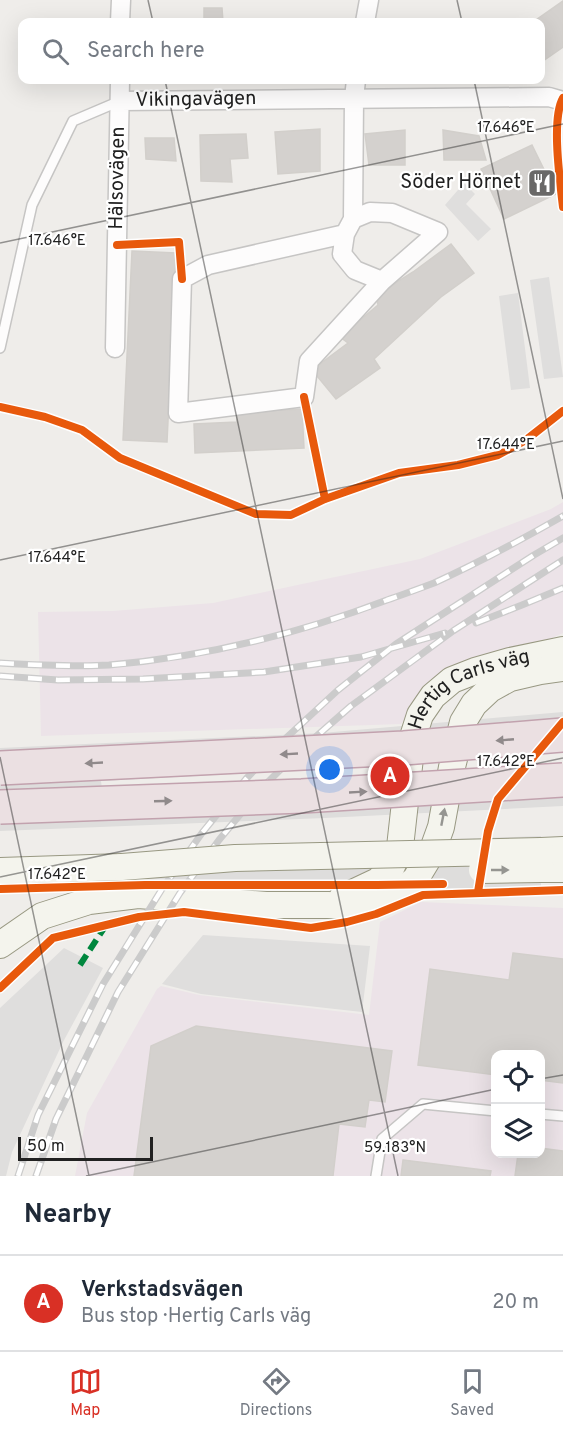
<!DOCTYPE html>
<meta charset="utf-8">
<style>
body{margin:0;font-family:Overpass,sans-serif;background:#f2f2f3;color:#1f2937}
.controls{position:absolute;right:18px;bottom:18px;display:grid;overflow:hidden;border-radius:12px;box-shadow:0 6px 24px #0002}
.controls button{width:54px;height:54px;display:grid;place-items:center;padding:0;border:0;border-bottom:2px solid #e0e1e3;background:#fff;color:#1f2937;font:30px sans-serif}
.scale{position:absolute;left:18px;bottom:15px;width:135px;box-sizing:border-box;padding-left:6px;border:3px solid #212121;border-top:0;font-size:16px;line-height:21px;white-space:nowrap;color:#212121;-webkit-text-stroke:4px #fff;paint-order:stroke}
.you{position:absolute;left:330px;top:770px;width:21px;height:21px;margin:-15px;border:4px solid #fff;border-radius:50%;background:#1a73e8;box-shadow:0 0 0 9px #1a73e833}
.badge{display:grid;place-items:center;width:39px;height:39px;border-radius:50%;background:#d93025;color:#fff;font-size:20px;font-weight:700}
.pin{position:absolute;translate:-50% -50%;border:3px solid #fff;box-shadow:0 2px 6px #0006}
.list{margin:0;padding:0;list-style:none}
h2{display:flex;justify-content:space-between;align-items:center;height:78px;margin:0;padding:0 24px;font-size:26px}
h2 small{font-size:20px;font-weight:400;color:#747a83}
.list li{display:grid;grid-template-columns:39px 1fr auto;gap:18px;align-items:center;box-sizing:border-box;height:96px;padding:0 24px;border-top:2px solid #e0e1e3}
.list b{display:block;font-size:22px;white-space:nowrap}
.list p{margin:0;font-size:20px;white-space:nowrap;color:#747a83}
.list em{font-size:20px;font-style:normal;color:#747a83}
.icon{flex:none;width:33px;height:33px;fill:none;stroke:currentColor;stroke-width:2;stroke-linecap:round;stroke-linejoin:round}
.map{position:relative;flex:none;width:563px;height:1176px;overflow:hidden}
.search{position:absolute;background:#fff;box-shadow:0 6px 24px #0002;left:18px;right:18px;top:18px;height:66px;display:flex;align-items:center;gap:15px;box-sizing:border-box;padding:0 21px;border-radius:12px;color:#747a83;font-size:22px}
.sheet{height:174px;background:#fff}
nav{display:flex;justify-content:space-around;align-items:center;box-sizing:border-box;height:84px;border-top:2px solid #e0e1e3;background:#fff;font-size:16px;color:#747a83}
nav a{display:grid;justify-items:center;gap:3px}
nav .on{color:#d93025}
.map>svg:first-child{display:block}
</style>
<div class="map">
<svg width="563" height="1176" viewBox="0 0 563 1176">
<rect width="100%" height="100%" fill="#efedea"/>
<path fill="#ece3e8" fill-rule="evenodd" d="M 563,502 L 563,633 L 423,696 L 401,724 L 41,736 L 38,612 L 113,611 L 213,603 L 420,559 L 551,509 Z
M 421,902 L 563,908 L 563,1176 L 75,1176 L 87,1113 L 157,989 L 161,986 L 199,995 L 369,1015 L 380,922 ZM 496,1054 L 540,1054 L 540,1154 L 496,1154 Z"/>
<path fill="#dfdedd" d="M 464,183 L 475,194 L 466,204 L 491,229 L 478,241 L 445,205 Z
M 549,277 L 563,377 L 544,379 L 530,280 Z
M 518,293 L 530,388 L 511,390 L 499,296 Z
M 203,935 L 370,946 L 362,1012 L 201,994 L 162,984 Z
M 64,948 L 103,968 L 63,1042 L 12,1152 L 6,1176 L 0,1176 L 0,1008 Z"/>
<path fill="#dedddc" d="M 563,712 L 563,749 L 323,769 L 101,781 L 102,789 L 325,780 L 563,765 L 563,806 L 325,818 L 0,831 L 0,748 L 322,733 Z
M 541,836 L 541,887 L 367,890 L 145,890 L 0,894 L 0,859 L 146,855 L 371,842 Z"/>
<path fill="#d4d1ce" stroke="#d2cfcb" stroke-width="1.5" d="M 563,1 L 563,47 L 540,63 L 540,22 L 533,22 Z
M 204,8 L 222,8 L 223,22 L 204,22 Z
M 320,129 L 320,171 L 278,174 L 275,132 Z
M 405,130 L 405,165 L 369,165 L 365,134 Z
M 443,130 L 479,136 L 486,160 L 444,160 Z
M 246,134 L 248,158 L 230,159 L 232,182 L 201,181 L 200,135 Z
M 145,138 L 174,138 L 176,161 L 146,159 Z
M 532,145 L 556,194 L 504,219 L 481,169 Z
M 451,244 L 474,273 L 441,297 L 374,359 L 380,368 L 336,399 L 312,370 L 348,343 L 340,337 L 378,305 L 376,295 L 413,272 Z
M 132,251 L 176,253 L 167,442 L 123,440 Z
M 302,409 L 304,448 L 195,453 L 194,424 L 237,422 L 237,412 Z
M 513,953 L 563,959 L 563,1083 L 540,1080 L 540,1054 L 496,1054 L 496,1075 L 418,1065 L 430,969 L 509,980 Z
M 196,1026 L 392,1051 L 385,1102 L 369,1100 L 365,1127 L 339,1124 L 333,1176 L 134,1176 L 151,1046 Z
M 540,1148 L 563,1151 L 563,1176 L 515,1176 L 518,1154 L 540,1154 Z
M 403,1160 L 491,1171 L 490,1176 L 401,1176 Z"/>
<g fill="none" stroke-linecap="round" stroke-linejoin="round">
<g stroke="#c6c5c4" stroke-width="12">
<path id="lane" d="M 0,348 L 32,205 L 73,121 L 120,101
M 540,1114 L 563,1116
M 376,1176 L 382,1139 L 423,1104 L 496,1111"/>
</g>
<g stroke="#c6c5c4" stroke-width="21">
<path id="street" d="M 120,22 L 121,0
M 365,22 L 369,0
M 120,101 L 549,97 L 563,101
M 353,219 L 370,212 L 392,213 L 438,232 L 382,281 L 309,361 L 304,397 L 178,413 L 182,279 L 208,265 L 345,234 L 353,219 L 354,98 L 356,80
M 345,234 L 342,254 L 355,270 L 382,281
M 115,348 L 120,80"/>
</g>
<g stroke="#989882" stroke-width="28">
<g id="secondary">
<path d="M 541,851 L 563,850"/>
<path d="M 541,869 L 563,869"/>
<path d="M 0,871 L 122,867"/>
<path id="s1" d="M 342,898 L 378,881 L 392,866 L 400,847 L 412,740 L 420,715 L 433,696 L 452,680 L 475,671 L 510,661 L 563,650"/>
<path d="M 0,945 L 42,916 L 89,901 L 138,895 L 266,905 L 328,905 L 359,907 L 396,894 L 415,880 L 432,852 L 441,827 L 452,767 L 463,722 L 474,704 L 490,689 L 510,678 L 540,671 L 563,668"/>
</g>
</g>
<use href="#lane" stroke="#fdfcfc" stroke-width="9"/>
<use href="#street" stroke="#fdfcfc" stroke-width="18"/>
<use href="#secondary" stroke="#f4f4ed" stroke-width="26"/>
<g stroke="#cbcbcb" stroke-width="7">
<path id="rail" d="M 476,623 L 522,605 L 563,588
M 0,663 C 36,665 73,667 109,665 C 204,657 298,634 387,600 C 402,595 418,589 434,583 C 478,563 521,540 563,516
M 0,676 L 58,680 L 143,679 L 264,672 L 361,657 L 445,633
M 18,1176 L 38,1115 L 103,984 L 162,889 L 202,833 L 246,779 L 273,750 L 338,690 L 396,644 L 534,555 L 563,538
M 36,1176 L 56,1119 L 118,992 L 180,893 L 219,840 L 262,788 L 295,755 L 351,706 L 453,631 L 563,560"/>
</g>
<use href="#rail" stroke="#fff" stroke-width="4.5" stroke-dasharray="14" stroke-linecap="butt"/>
<g stroke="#989882" stroke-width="28" stroke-linecap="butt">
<path id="secondary-bridge" d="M 122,867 L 235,858 L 541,851
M 482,870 L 541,869"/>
</g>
<g stroke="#c2a2ae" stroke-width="36" stroke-linecap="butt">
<path id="highway-bridge" d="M 0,768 L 404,748 L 563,735
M 0,807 L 302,796 L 563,780"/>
</g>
<use href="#secondary-bridge" stroke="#f4f4ed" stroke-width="26"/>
<use href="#highway-bridge" stroke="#ebe0e2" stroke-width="33"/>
<path stroke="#00873e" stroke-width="6" stroke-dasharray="12 6" stroke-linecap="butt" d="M 80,965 L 106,925"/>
<g stroke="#fff" stroke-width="11">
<path id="cycleway" d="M 563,98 C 551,119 560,181 563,207
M 117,245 L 179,242 L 182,279
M 304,397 L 325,499
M 0,407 L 45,417 L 82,430 L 120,458 L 256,514 L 291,515 L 325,499 L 399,473 L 458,465 L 498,455 L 526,440 L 563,411
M 0,889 L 145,885 L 377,885 L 443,884
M 478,892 L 488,831 L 498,799 L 563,722
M 0,988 L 53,938 L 139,917 L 184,912 L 311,928 L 347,922 L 376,914 L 423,895 L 563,890"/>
</g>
<use href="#cycleway" stroke="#e8590c" stroke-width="8"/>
</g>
<defs><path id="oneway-solid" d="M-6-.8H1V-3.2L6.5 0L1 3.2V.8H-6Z" transform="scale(1.5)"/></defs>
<g fill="#908a8b">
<use href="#oneway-solid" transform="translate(505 740) rotate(175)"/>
<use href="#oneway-solid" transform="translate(289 754) rotate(177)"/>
<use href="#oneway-solid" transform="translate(94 763) rotate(177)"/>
<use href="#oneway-solid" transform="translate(358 792) rotate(-3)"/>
<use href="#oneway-solid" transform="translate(163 801) rotate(-2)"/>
</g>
<g fill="#959591">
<use href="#oneway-solid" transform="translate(443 817) rotate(-79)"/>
<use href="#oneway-solid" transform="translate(500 870)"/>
</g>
<path fill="none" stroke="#212121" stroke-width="1.5" stroke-opacity="0.45" d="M 148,0 L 153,22M 457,0 L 462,22M 165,80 L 398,1176M 474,80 L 563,499M 0,243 L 563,124M 0,560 L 563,441M 0,757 L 89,1176M 0,877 L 563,758M 540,1079 L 563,1075M 86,1176 L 496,1089"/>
<defs>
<g id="restaurant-square" transform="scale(1.5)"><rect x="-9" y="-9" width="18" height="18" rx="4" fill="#696867" stroke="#fff"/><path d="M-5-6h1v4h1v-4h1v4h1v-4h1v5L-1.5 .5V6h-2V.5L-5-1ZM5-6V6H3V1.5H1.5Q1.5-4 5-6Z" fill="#fff"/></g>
</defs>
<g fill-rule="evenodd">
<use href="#restaurant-square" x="542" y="183"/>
</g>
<g text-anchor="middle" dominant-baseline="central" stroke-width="4.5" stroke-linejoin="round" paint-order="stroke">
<g font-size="20" fill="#212121" stroke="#fff">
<text transform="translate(196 100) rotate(-1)">Vikingavägen</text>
<text transform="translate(118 178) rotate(-89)">Hälsovägen</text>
<text stroke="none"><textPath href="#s1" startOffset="272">Hertig Carls väg</textPath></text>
</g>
<g font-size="20" fill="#212121" stroke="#fff" text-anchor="end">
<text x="521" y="183">Söder Hörnet</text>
</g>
</g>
<g font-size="15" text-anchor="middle" fill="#212121" stroke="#fff" stroke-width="4.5" stroke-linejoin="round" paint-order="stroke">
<text x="506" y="132">17.646°E</text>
<text x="57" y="245">17.646°E</text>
<text x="506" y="449">17.644°E</text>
<text x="57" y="562">17.644°E</text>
<text x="506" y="766">17.642°E</text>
<text x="57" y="879">17.642°E</text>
<text x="395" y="1152">59.183°N</text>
</g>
</svg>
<div class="controls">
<button><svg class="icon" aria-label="locate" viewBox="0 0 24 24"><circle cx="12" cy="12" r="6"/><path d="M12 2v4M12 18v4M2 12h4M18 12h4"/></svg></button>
<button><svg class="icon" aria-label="layers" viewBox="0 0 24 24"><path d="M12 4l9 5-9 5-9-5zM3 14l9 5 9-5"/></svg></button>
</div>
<div class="scale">50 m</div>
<div class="you"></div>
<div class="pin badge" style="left:390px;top:776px">A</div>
<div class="search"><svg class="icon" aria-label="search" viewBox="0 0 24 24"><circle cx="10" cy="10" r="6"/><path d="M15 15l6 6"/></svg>Search here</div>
</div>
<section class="sheet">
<h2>Nearby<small></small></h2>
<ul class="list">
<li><span class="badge">A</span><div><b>Verkstadsvägen</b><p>Bus stop · Hertig Carls väg</p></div><em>20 m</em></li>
</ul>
</section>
<nav>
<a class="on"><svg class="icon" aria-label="map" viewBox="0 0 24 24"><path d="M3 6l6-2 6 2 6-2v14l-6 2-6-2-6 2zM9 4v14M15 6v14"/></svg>Map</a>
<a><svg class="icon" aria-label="directions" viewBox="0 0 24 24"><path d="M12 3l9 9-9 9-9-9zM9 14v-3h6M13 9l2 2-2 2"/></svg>Directions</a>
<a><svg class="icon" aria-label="saved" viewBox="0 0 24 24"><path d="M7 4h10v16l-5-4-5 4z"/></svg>Saved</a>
</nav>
